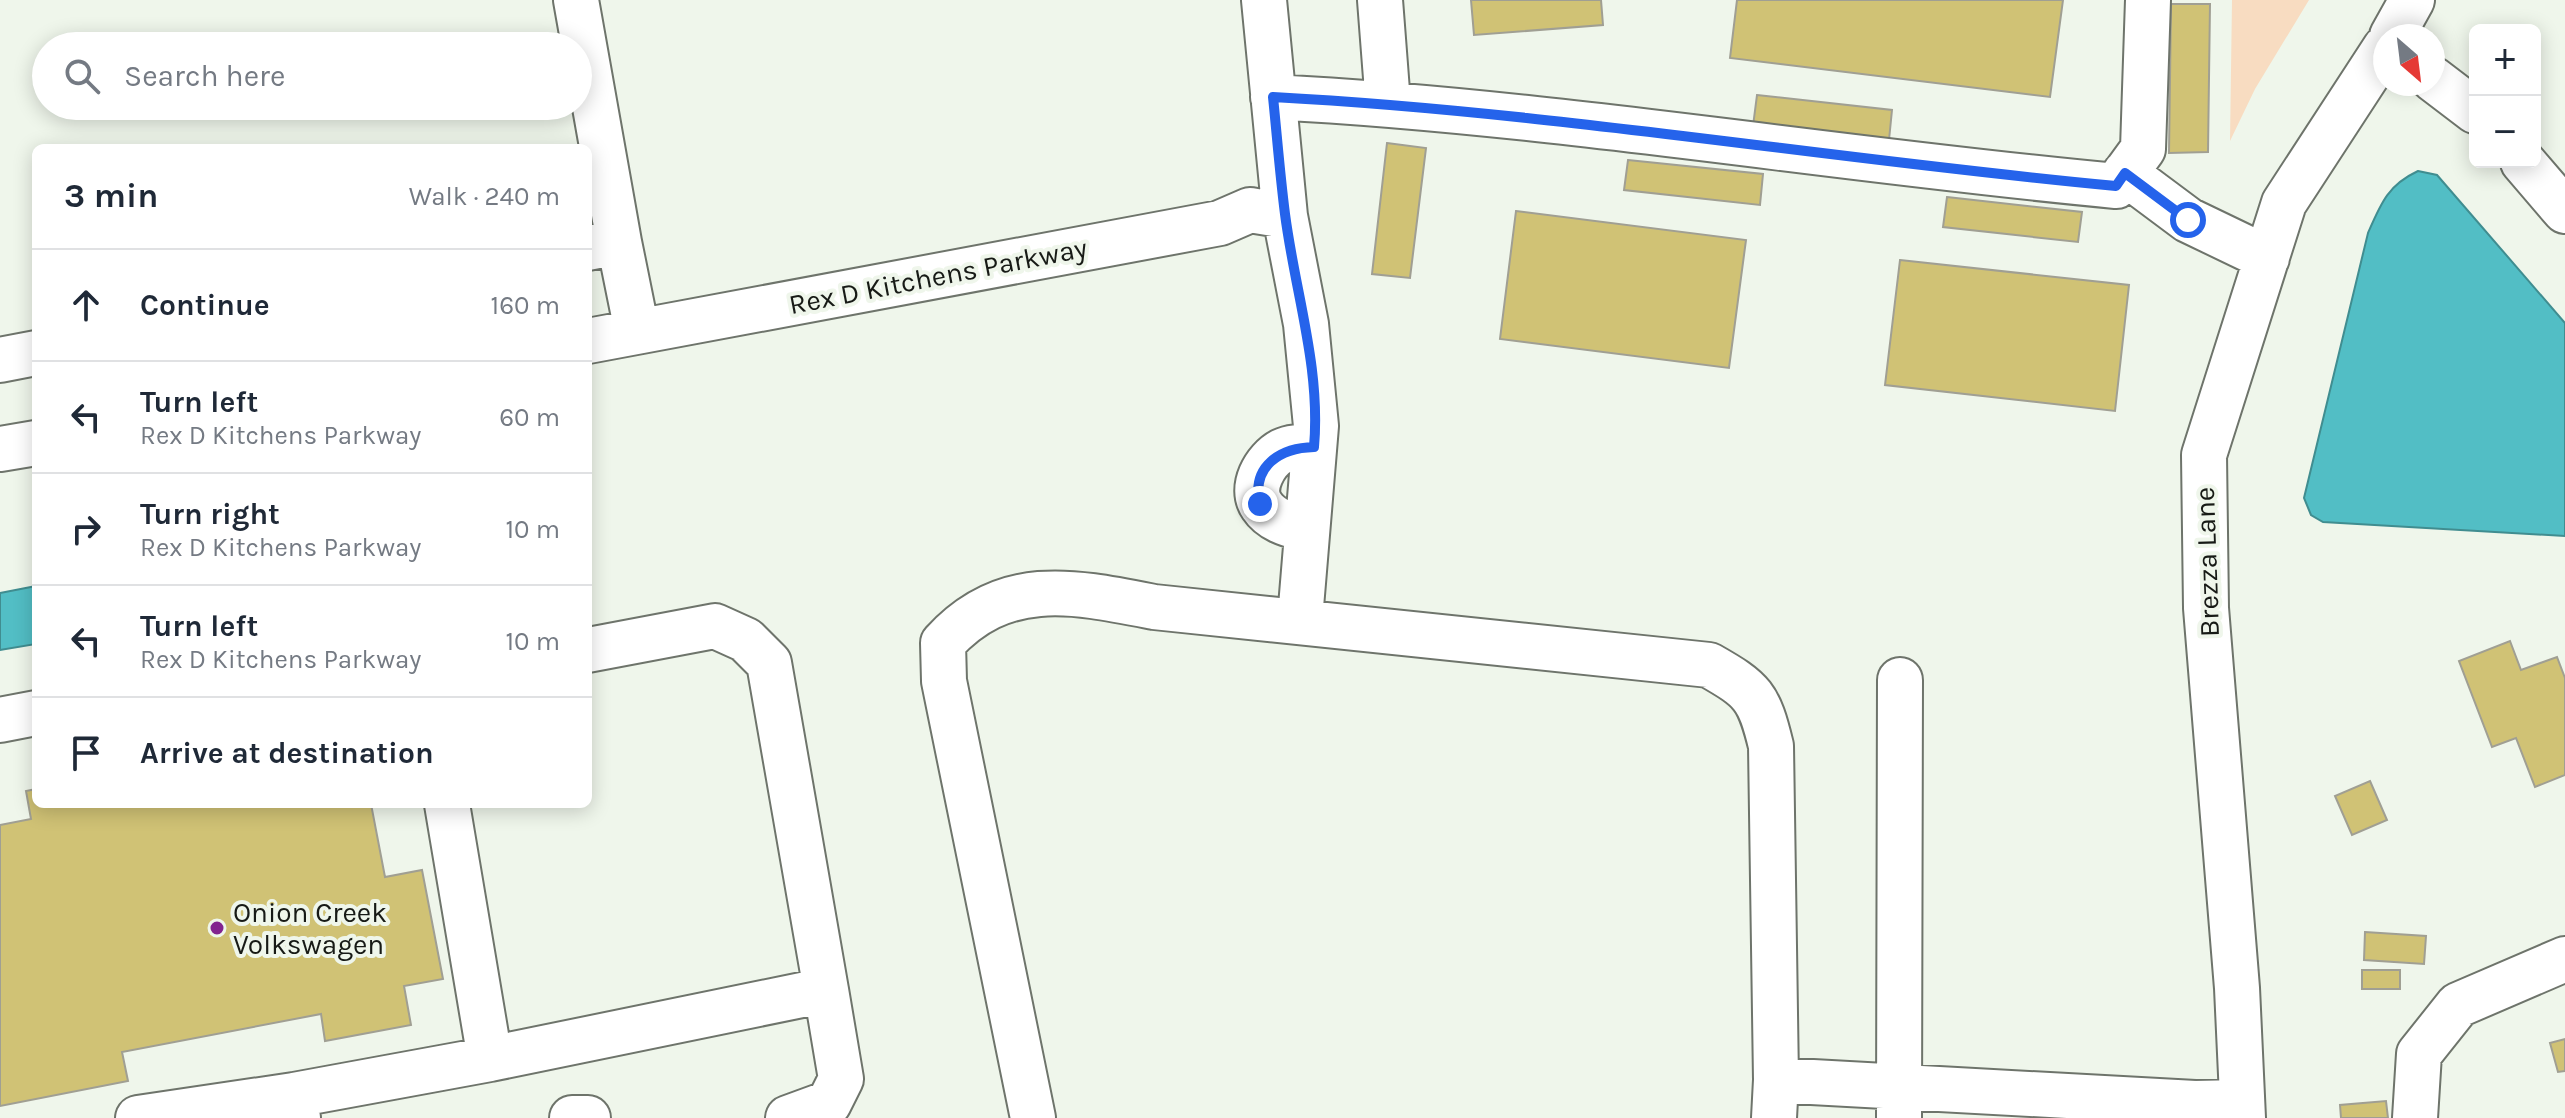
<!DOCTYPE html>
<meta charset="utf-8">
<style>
body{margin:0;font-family:Karla,sans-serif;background:#f6f6f7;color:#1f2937}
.controls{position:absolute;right:24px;top:24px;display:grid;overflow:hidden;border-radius:12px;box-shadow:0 4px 20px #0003}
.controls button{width:72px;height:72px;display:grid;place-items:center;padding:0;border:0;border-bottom:2px solid #e0e1e3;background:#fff;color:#1f2937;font:40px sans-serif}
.compass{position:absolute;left:2373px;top:24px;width:72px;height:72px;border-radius:50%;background:#fff;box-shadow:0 4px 20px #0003;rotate:152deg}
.stop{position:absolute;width:24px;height:24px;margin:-18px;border:6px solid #2563eb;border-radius:50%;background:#fff}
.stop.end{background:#2563eb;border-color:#fff;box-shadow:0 2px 8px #0008}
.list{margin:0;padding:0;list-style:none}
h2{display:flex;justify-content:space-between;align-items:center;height:104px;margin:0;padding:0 32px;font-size:34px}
h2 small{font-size:26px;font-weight:400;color:#747a83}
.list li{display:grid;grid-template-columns:52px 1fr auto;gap:24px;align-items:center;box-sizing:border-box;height:112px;padding:0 32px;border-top:2px solid #e0e1e3}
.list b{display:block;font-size:30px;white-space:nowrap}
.list p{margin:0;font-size:26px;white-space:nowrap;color:#747a83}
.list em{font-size:26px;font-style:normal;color:#747a83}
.icon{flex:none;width:44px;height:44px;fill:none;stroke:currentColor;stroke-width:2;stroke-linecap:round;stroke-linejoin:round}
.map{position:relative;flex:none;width:2565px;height:1118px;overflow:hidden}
.search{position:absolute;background:#fff;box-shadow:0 4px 20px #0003;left:32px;top:32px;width:560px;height:88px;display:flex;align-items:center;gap:20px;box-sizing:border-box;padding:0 28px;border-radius:44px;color:#747a83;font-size:30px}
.panel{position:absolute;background:#fff;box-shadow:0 4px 20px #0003;left:32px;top:144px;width:560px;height:664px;border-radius:12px}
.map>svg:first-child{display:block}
</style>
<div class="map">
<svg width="2565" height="1118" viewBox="0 0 2565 1118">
<rect width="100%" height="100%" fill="#eff6eb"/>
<path fill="#f8dcc1" d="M 2232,0 L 2309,0 L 2255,89 L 2230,141 Z"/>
<path fill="#52bec5" stroke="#408d90" stroke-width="2" d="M 2418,171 L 2437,175 L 2565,323 L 2565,536 L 2323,522 L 2311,515 L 2304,498 L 2368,233 C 2381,203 2388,185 2418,171 Z
M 36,586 L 36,644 L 0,650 L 0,593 Z"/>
<path fill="#d0c275" stroke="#a09f93" stroke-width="2" d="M 1471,0 L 1601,0 L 1603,25 L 1474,35 Z
M 1737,0 L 2063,0 L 2050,97 L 1730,58 Z
M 2171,4 L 2210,4 L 2208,152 L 2169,153 Z
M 1757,95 L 1892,110 L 1889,140 L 1753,126 Z
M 1387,143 L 1426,148 L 1410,278 L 1372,274 Z
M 1628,160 L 1763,174 L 1760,205 L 1624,190 Z
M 1947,197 L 2082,212 L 2078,242 L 1943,227 Z
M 1516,211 L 1746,240 L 1729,368 L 1500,339 Z
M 1900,260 L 2129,285 L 2115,411 L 1885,385 Z
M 2510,641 L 2521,670 L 2557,657 L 2565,678 L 2565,775 L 2535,787 L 2516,738 L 2492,747 L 2459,661 Z
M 2370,781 L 2387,820 L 2352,835 L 2335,796 Z
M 36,789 L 36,804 L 371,804 L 385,877 L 422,870 L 443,979 L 404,986 L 411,1025 L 325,1041 L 321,1014 L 122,1052 L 128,1081 L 0,1106 L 0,825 L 31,819 L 26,791 Z
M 2365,932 L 2426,936 L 2424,964 L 2364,960 Z
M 2362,970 L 2400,970 L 2400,989 L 2362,989 Z
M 2565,1039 L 2565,1071 L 2558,1072 L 2550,1043 Z
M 2386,1101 L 2388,1118 L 2341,1118 L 2340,1105 Z"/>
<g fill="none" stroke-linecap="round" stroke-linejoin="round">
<g stroke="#6e746b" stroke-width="48">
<path id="minor" d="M 576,0 L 619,242
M 1264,0 L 1285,216 L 1306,324 L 1316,426 L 1300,619
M 1380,0 L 1388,104
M 2392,36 L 2412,0
M 2433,79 L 2475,111
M 1273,97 C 1555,112 1835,160 2116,186 L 2143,149 L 2148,0
M 2523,162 L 2565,211
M 2125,173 L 2188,220 L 2267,258
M 588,248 L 619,242 L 637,331
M 588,341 L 1220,223 L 1250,210 L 1285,216
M 0,360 L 36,353
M 0,449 L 36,443
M 1307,530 C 1290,525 1272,521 1262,506 C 1249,488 1265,460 1282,451 C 1292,446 1303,447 1314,447
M 0,720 L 36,713
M 490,1059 L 826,990 L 769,663 L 746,640 L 715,626 L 588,650
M 138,1118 L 294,1095
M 298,1118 L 294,1095 L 490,1059 L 447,804
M 572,1118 L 588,1118
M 788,1118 L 829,1103 L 841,1079 L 826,990
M 1033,1118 L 944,681 L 943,643 C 1004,576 1073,591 1154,607 L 1709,665 C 1753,690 1759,696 1771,746 L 1776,1080
M 1774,1118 L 1776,1080 L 2195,1103 L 2242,1102
M 1899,1118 L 1900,680
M 2243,1118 L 2237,988 L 2206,608 L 2204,455 L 2284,203 L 2385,48
M 2415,1118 L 2419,1054 L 2458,1005 L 2565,959"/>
</g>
<use href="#minor" stroke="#fff" stroke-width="44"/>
</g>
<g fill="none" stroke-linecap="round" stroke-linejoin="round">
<path stroke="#2563eb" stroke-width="10" d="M 1260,504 C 1251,466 1280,448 1314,447 C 1321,368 1295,292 1285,214 C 1280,175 1277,136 1273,97 C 1555,112 1835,160 2116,186 L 2125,173 L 2188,220"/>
</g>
<circle fill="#82248f" stroke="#eff6eb" stroke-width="3" cx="217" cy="928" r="8"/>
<g text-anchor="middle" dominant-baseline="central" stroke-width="8" stroke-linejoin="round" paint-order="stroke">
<g font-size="28" fill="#171a16" stroke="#eff6eb">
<text transform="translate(938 276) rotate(-11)">Rex D Kitchens Parkway</text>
<text transform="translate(2207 562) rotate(-92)">Brezza Lane</text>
</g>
<g font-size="28" fill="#171a16" stroke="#eff6eb" text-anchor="start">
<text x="233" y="912">Onion Creek<tspan x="233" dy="32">Volkswagen</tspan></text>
</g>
</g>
</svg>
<div class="controls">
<button>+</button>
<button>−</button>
</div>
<svg class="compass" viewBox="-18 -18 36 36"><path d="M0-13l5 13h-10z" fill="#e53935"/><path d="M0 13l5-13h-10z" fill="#747a83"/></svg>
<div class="stop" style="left:2188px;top:220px"></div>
<div class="stop end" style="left:1260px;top:504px"></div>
<div class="search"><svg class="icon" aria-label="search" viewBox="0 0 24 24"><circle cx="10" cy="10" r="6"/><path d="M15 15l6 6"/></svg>Search here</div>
<section class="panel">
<h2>3 min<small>Walk · 240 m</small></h2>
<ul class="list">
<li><svg class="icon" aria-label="ahead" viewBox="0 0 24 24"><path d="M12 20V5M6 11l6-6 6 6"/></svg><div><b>Continue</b></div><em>160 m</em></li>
<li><svg class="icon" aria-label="left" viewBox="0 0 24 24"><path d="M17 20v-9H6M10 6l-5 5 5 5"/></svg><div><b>Turn left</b><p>Rex D Kitchens Parkway</p></div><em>60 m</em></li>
<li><svg class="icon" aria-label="right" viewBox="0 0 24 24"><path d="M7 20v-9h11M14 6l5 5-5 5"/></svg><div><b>Turn right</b><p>Rex D Kitchens Parkway</p></div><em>10 m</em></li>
<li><svg class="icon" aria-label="left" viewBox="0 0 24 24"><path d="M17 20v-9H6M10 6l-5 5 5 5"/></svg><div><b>Turn left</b><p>Rex D Kitchens Parkway</p></div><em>10 m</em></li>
<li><svg class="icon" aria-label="arrive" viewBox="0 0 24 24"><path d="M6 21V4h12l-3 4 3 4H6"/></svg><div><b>Arrive at destination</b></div></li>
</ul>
</section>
</div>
